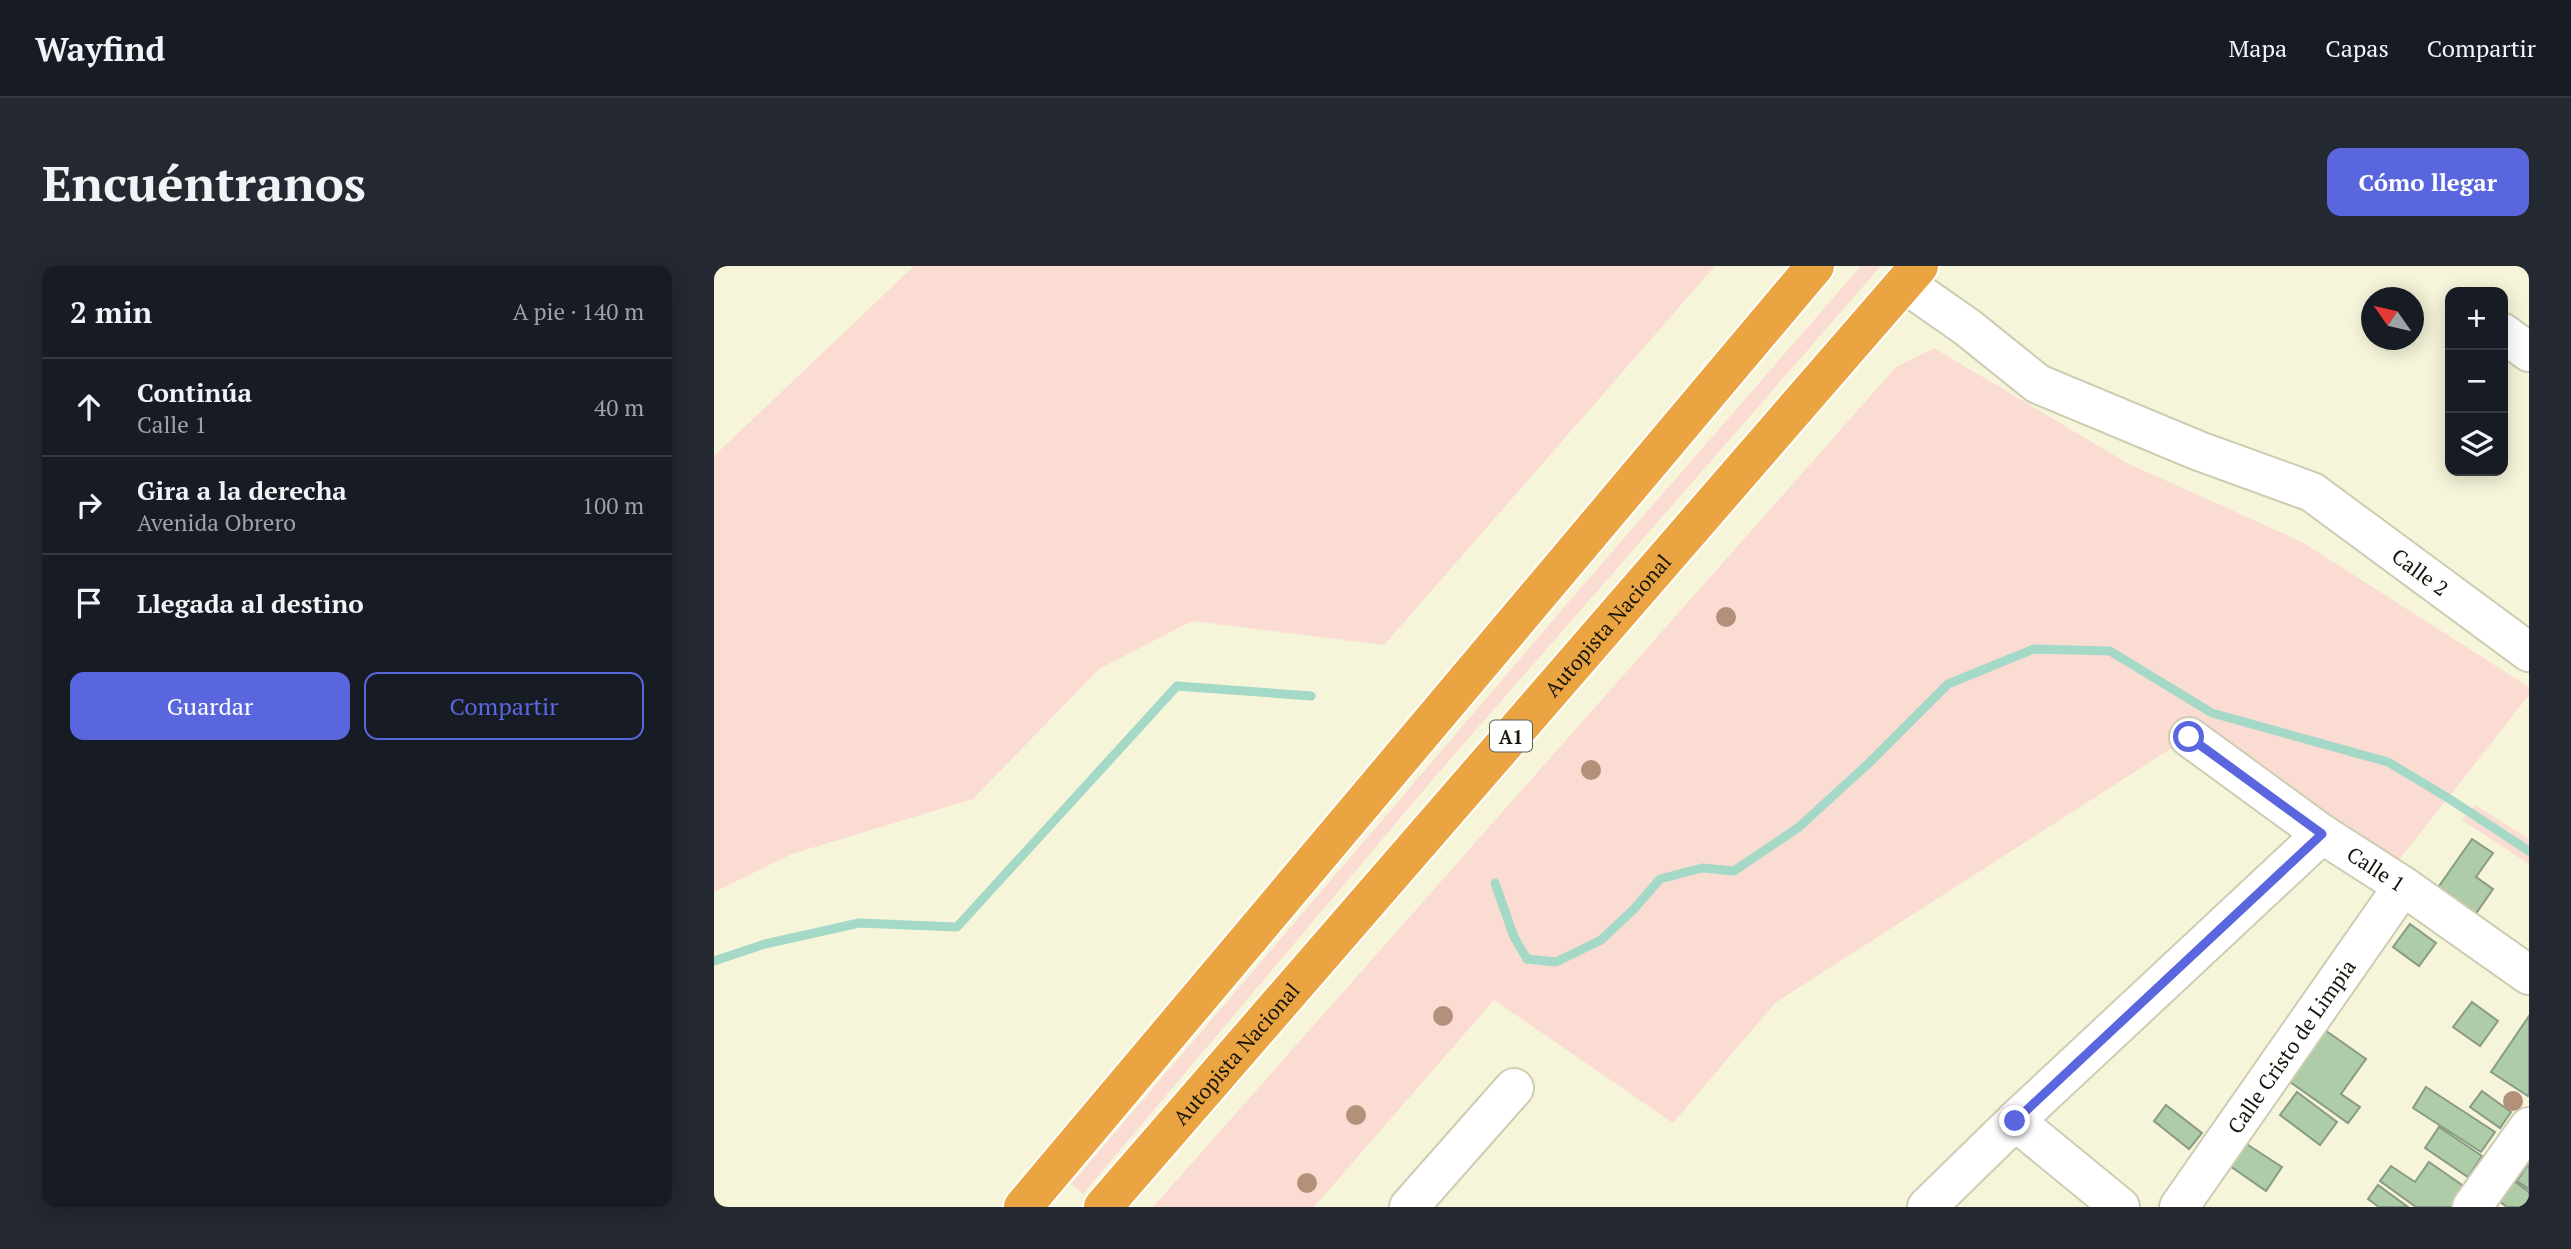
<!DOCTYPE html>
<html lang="es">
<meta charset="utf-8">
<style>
body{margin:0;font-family:"PT Serif",serif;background:#242831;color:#f1f3f6}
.controls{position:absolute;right:21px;top:21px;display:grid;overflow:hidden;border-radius:14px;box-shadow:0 4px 18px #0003}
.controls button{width:63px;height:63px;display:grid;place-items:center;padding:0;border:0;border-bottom:2px solid #363941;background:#171b24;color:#f1f3f6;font:35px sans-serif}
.compass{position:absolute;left:1647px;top:21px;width:63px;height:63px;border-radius:50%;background:#171b24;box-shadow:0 4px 18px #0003;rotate:304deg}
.stop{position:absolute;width:21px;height:21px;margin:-16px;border:5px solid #5966dd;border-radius:50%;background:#fff}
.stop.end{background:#5966dd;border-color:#fff;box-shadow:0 2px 7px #0008}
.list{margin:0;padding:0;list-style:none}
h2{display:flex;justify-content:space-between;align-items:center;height:91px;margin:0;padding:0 28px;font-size:30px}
h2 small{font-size:23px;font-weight:400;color:#9ea1a6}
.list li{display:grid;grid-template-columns:46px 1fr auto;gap:21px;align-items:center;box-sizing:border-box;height:98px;padding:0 28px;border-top:2px solid #363941}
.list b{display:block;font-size:26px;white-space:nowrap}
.list p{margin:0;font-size:23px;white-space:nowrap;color:#9ea1a6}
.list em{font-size:23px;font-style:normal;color:#9ea1a6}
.actions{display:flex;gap:14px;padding:21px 28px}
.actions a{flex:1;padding:16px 0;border:2px solid #5966dd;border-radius:14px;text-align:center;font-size:24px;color:#5966dd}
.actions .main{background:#5966dd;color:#fff}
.icon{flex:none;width:38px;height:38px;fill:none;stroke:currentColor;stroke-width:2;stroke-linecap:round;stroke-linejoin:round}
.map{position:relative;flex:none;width:1815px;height:941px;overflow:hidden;border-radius:14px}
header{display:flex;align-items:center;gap:42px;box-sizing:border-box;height:98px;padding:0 35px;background:#171b24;border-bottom:2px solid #363941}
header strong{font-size:33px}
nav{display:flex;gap:38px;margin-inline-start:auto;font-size:24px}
.intro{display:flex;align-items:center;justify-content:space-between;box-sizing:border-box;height:168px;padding:0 42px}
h1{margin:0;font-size:49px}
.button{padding:18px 32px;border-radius:14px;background:#5966dd;color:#fff;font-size:24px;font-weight:700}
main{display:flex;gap:42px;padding:0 42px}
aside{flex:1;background:#171b24;border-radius:14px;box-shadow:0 4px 18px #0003}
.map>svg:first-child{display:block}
</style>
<header>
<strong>Wayfind</strong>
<nav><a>Mapa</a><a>Capas</a><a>Compartir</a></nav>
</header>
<div class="intro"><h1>Encuéntranos</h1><a class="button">Cómo llegar</a></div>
<main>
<aside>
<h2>2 min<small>A pie · 140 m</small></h2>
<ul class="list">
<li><svg class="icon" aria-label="ahead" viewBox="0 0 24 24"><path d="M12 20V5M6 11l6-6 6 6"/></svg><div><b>Continúa</b><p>Calle 1</p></div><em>40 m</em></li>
<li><svg class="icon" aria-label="right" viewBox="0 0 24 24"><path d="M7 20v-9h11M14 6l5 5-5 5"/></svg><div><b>Gira a la derecha</b><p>Avenida Obrero</p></div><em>100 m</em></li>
<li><svg class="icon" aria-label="arrive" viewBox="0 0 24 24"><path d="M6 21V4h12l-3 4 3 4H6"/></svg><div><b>Llegada al destino</b></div></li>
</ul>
<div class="actions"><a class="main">Guardar</a><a>Compartir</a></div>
</aside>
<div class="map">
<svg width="1815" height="941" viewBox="0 0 1815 941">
<rect width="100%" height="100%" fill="#f6f5da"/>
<path fill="#fadcd3" d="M 200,0 L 1001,0 L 670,379 L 478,355 L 385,403 L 259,533 L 78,588 L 0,626 L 0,190 Z
M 1147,0 L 1167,0 L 720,512 L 369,928 L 357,918 L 858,332 Z
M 1220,82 L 1413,197 L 1588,276 L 1815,421 L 1815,429 L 1685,594 L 1608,568 L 1475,471 L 1061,737 L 959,857 L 780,734 L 600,941 L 439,941 L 1182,101 Z
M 1761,539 L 1815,573 L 1815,598 L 1748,554 Z"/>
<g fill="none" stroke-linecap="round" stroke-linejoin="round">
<path stroke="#a4d9c8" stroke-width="9" d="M 781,617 L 800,671 L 813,693 L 842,696 L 887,674 L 919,644 L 946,613 L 988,602 L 1020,605 L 1085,561 L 1155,497 L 1234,418 L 1320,383 L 1396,385 L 1498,447 L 1674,496 L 1734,532 L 1815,585
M 0,695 L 51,678 L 145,657 L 243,661 L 463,420 L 597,430"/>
</g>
<path fill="#aecca7" stroke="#899a86" stroke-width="2" d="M 1758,573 L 1779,587 L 1762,611 L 1779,623 L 1761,649 L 1723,623 Z
M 1696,658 L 1722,677 L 1705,700 L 1679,681 Z
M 1758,736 L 1784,755 L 1766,780 L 1739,761 Z
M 1815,750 L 1815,828 L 1814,830 L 1777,806 Z
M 1608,762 L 1652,793 L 1627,828 L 1646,841 L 1634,857 L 1572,813 Z
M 1712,821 L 1781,866 L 1767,886 L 1699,842 Z
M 1768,825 L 1797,846 L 1786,862 L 1756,841 Z
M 1583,826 L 1623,856 L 1606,879 L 1566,849 Z
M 1452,839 L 1488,867 L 1475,883 L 1440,855 Z
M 1725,861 L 1768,890 L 1754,911 L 1711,882 Z
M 1531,877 L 1568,901 L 1552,925 L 1516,900 Z
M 1715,896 L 1751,921 L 1737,941 L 1702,941 L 1666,915 L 1677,900 L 1701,916 Z
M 1815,897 L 1815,923 L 1803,915 Z
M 1800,915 L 1815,926 L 1815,941 L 1793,941 L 1785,935 Z
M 1664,919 L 1694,941 L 1665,941 L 1654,933 Z"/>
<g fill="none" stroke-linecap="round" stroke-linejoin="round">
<g stroke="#cecdb3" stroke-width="42">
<g id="minor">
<path id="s1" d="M 1190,17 L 1253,61 L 1324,118 L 1485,185 L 1598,226 L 1815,386"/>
<path d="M 1789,67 L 1815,86"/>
<path id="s2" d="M 1475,471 L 1608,568 L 1689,620 L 1815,709"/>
<path d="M 1301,855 L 1406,941"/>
<path d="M 695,941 L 800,822"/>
<path d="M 1213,941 L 1301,855 L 1608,568"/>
<path id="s3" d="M 1465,941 L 1689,620"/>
<path d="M 1758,941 L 1815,861"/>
</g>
</g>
<g stroke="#fff" stroke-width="42">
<g id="highway">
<path d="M 309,941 L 1101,0"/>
<path id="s4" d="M 389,941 L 1205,0"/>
</g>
</g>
<use href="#minor" stroke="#fff" stroke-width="38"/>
<use href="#highway" stroke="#eaa442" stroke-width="38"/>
</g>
<g fill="#b2907a">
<circle cx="1012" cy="351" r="10"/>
<circle cx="877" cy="504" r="10"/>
<circle cx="729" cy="750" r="10"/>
<circle cx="1799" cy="835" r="10"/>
<circle cx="642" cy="849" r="10"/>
<circle cx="593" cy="917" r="10"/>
</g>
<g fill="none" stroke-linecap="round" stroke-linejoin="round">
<path stroke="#5966dd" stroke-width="9" d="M 1301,855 L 1608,568 L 1475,471"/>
</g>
<g text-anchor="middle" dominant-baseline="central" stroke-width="5" stroke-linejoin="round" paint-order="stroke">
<rect fill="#fff" stroke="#5c5b55" stroke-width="2" x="776" y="454.5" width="42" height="31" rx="5"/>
<g font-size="19" font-weight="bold" fill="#16150c">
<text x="797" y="470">A1</text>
</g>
<g font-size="21" fill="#16150c" stroke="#fff">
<text stroke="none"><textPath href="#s1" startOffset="597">Calle 2</textPath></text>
<text stroke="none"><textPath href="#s4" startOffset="770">Autopista Nacional</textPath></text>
<text stroke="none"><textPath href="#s2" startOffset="229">Calle 1</textPath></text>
<text stroke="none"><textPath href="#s3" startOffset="196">Calle Cristo de Limpia</textPath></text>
<text stroke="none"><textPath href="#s4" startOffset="203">Autopista Nacional</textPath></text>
</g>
</g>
</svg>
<div class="controls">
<button>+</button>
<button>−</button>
<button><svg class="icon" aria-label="layers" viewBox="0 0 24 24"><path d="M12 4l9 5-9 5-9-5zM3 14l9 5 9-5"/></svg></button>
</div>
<svg class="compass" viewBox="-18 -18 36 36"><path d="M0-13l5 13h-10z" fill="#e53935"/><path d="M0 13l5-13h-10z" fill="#9ea1a6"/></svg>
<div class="stop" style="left:1475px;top:471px"></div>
<div class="stop end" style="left:1301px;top:855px"></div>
</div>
</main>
